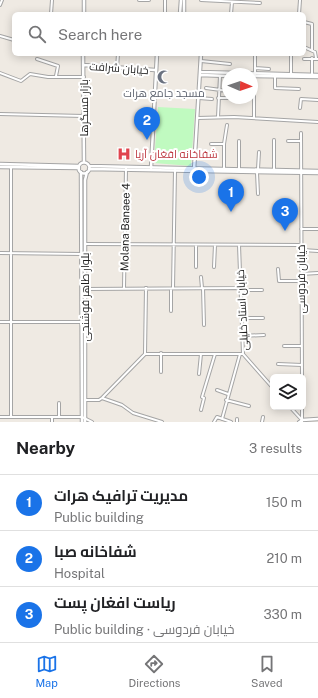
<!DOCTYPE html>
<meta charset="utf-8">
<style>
body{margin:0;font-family:"Public Sans",Cairo,sans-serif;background:#f6f6f6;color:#202124}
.controls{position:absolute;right:12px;bottom:12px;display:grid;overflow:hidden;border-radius:6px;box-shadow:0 2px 10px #0003}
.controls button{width:36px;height:36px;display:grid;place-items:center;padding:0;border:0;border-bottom:1px solid #e0e0e0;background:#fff;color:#202124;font:20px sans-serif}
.compass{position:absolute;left:222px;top:68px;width:36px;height:36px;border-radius:50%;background:#fff;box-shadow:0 2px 10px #0003;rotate:92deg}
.you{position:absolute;left:199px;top:177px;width:14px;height:14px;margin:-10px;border:3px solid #fff;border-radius:50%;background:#1a73e8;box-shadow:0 0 0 6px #1a73e833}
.badge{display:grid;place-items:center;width:26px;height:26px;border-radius:50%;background:#1a73e8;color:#fff;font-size:13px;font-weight:700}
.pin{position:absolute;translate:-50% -33px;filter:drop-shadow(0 1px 2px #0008)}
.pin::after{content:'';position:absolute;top:21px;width:14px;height:12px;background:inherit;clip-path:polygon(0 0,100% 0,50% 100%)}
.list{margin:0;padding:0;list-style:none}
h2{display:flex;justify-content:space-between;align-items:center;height:52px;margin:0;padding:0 16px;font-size:17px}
h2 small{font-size:13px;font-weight:400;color:#757577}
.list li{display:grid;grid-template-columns:26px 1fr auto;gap:12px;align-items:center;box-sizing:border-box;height:56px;padding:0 16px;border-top:1px solid #e0e0e0}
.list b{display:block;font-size:15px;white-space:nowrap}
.list p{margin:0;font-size:13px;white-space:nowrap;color:#757577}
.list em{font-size:13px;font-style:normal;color:#757577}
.icon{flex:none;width:22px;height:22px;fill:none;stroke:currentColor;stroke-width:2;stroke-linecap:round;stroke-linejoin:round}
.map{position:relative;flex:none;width:318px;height:422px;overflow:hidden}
.search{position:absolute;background:#fff;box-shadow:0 2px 10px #0003;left:12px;right:12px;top:12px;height:44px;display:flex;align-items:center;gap:10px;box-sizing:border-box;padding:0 14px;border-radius:6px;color:#757577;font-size:15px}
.sheet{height:220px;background:#fff}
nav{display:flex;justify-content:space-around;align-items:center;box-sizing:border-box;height:56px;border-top:1px solid #e0e0e0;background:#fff;font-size:11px;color:#757577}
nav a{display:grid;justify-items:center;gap:2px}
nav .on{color:#1a73e8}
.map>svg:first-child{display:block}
</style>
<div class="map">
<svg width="318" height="422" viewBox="0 0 318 422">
<rect width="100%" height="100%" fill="#efeae3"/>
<path fill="#c0fac0" d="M 158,107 L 195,109 L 191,166 L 154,163 Z"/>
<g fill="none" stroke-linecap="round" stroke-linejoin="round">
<g stroke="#a5a5a5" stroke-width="4">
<path id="minor" d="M 139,0 L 149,0
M 201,0 L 260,3
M 0,5 L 2,0
M 51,14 L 52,0
M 165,14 L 165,0
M 231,14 L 232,2
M 299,14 L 300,0
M 304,22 L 312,24 L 312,50
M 0,36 L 14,40
M 304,47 L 315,52 L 316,58
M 255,54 L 255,74
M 291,54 L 291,74
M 37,59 L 58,66 L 56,76
M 304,59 L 318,59
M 201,61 L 230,64
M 117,68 L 118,54
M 255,68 L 269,69
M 0,73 L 21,81 L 30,74 L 48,77 L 84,77
M 312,75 L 312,58
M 275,77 L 275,88 L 299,89
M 206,88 L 228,91
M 199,98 L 212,99
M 218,98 L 228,98
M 241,101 L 242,98
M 300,108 L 301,99 L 318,100
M 0,114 L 84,116
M 218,117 L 220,76
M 198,118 L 234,117 L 318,122
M 254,118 L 254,76
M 301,133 L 302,377
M 288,141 L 301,141
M 211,144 L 224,144
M 11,168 L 11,417
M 224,169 L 224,144 L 227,125
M 239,169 L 239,141
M 258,169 L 259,152
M 274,170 L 274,140
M 257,173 L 258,194
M 301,229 L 318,229
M 85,244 L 301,245
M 196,245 L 196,267
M 239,245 L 243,354 L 273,388
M 302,250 L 318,251
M 0,253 L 83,254
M 214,267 L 215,245
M 278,269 L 279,281 L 301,281
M 301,274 L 318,273
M 201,277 L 202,288
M 124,288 L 126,168
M 173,288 L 175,170
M 203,288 L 204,325
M 85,289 L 239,288
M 171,289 L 171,311
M 240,290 L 262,290
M 241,318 L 263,318
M 0,322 L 83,322
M 242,336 L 264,335
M 284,346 L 302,346
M 145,354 L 146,288
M 278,364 L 302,365
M 161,372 L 161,353
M 199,374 L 201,354
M 217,390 L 228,394
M 102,398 L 122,405 L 133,413 L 162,422
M 85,400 L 99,400 L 102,398 L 145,354 L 243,354
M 226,400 L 249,406
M 59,403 L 59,416
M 290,407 L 302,420 L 299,422
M 302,407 L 302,422
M 201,410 L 204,398 L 202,397 L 215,354
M 0,417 L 82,417 L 92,422
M 222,419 L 240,354
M 52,422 L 52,417
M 214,422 L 217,417 L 231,422
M 237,422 L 237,419
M 262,422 L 263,417"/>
</g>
<g stroke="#a5a5a5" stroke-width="4.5">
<path id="tertiary" d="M 84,14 L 84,0
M 180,14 L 181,0
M 184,14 L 184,0
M 83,54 L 84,162
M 83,65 L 155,70
M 200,72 L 318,75
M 200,75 L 228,76
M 252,76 L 318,77
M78.5 168a5.5 5.5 0 1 1 11 0a5.5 5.5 0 1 1-11 0Z
M 0,164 L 79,166
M 89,166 L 318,171
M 0,167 L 79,168
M 151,168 L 157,54
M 89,169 L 318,173
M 194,170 L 201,54
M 81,172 L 82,422
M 302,420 L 318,419
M 85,422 L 85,180 L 87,172"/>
</g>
<use href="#minor" stroke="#fff" stroke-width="2"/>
<use href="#tertiary" stroke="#fff" stroke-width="2.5"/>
</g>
<defs>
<g id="mosque-bare" transform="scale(1.08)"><path d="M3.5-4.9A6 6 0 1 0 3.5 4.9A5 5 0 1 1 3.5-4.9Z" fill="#6b7280" stroke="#fff" stroke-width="2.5" paint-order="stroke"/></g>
<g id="hospital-bare" transform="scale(1.08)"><path d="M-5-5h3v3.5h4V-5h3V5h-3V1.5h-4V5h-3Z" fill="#e0444e" stroke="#fff" stroke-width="2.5" paint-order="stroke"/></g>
</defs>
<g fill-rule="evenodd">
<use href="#mosque-bare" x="164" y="77"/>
<use href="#hospital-bare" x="124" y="154"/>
</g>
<g text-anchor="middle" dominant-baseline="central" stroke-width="4" stroke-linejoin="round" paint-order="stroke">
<g font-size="11" fill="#1e1e1e" stroke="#fff">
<text transform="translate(119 68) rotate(4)">خیابان شرافت</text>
<text transform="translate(84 108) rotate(-90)">بازار مسگرها</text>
<text transform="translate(125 227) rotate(-89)">Molana Banaee 4</text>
<text transform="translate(301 279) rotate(-90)">خیابان فردوسی</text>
<text transform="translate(85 297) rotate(-90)">بلوار طاهر فوشنجی</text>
<text transform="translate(242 310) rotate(-93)">خیابان استاد خلیلی</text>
</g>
<g font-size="11" fill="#5b616d" stroke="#fff">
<text x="164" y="93">مسجد جامع هرات</text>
</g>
<g font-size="11" fill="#be3a42" stroke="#fff" text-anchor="start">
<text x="135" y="154">شفاخانه افغان آریا</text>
</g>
</g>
</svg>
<div class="controls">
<button><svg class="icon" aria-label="layers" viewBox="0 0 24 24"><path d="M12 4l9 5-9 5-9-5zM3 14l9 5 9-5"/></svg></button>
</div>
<svg class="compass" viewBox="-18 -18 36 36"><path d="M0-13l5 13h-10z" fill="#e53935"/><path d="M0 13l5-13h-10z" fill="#757577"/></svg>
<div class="you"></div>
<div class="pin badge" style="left:231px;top:212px">1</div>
<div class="pin badge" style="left:147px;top:140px">2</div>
<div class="pin badge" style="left:285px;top:231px">3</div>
<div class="search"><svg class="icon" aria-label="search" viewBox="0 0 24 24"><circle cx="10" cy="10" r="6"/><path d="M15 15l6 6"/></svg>Search here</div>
</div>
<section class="sheet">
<h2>Nearby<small>3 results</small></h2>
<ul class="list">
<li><span class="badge">1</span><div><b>مدیریت ترافیک هرات</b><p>Public building</p></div><em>150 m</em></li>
<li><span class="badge">2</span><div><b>شفاخانه صبا</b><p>Hospital</p></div><em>210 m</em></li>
<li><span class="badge">3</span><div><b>ریاست افغان پست</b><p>Public building · خیابان فردوسی</p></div><em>330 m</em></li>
</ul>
</section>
<nav>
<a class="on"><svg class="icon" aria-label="map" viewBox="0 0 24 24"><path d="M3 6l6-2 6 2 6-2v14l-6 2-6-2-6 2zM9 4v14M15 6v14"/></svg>Map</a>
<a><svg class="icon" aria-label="directions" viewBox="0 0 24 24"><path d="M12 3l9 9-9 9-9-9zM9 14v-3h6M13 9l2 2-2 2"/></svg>Directions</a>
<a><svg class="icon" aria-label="saved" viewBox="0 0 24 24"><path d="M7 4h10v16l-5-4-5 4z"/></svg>Saved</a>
</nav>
